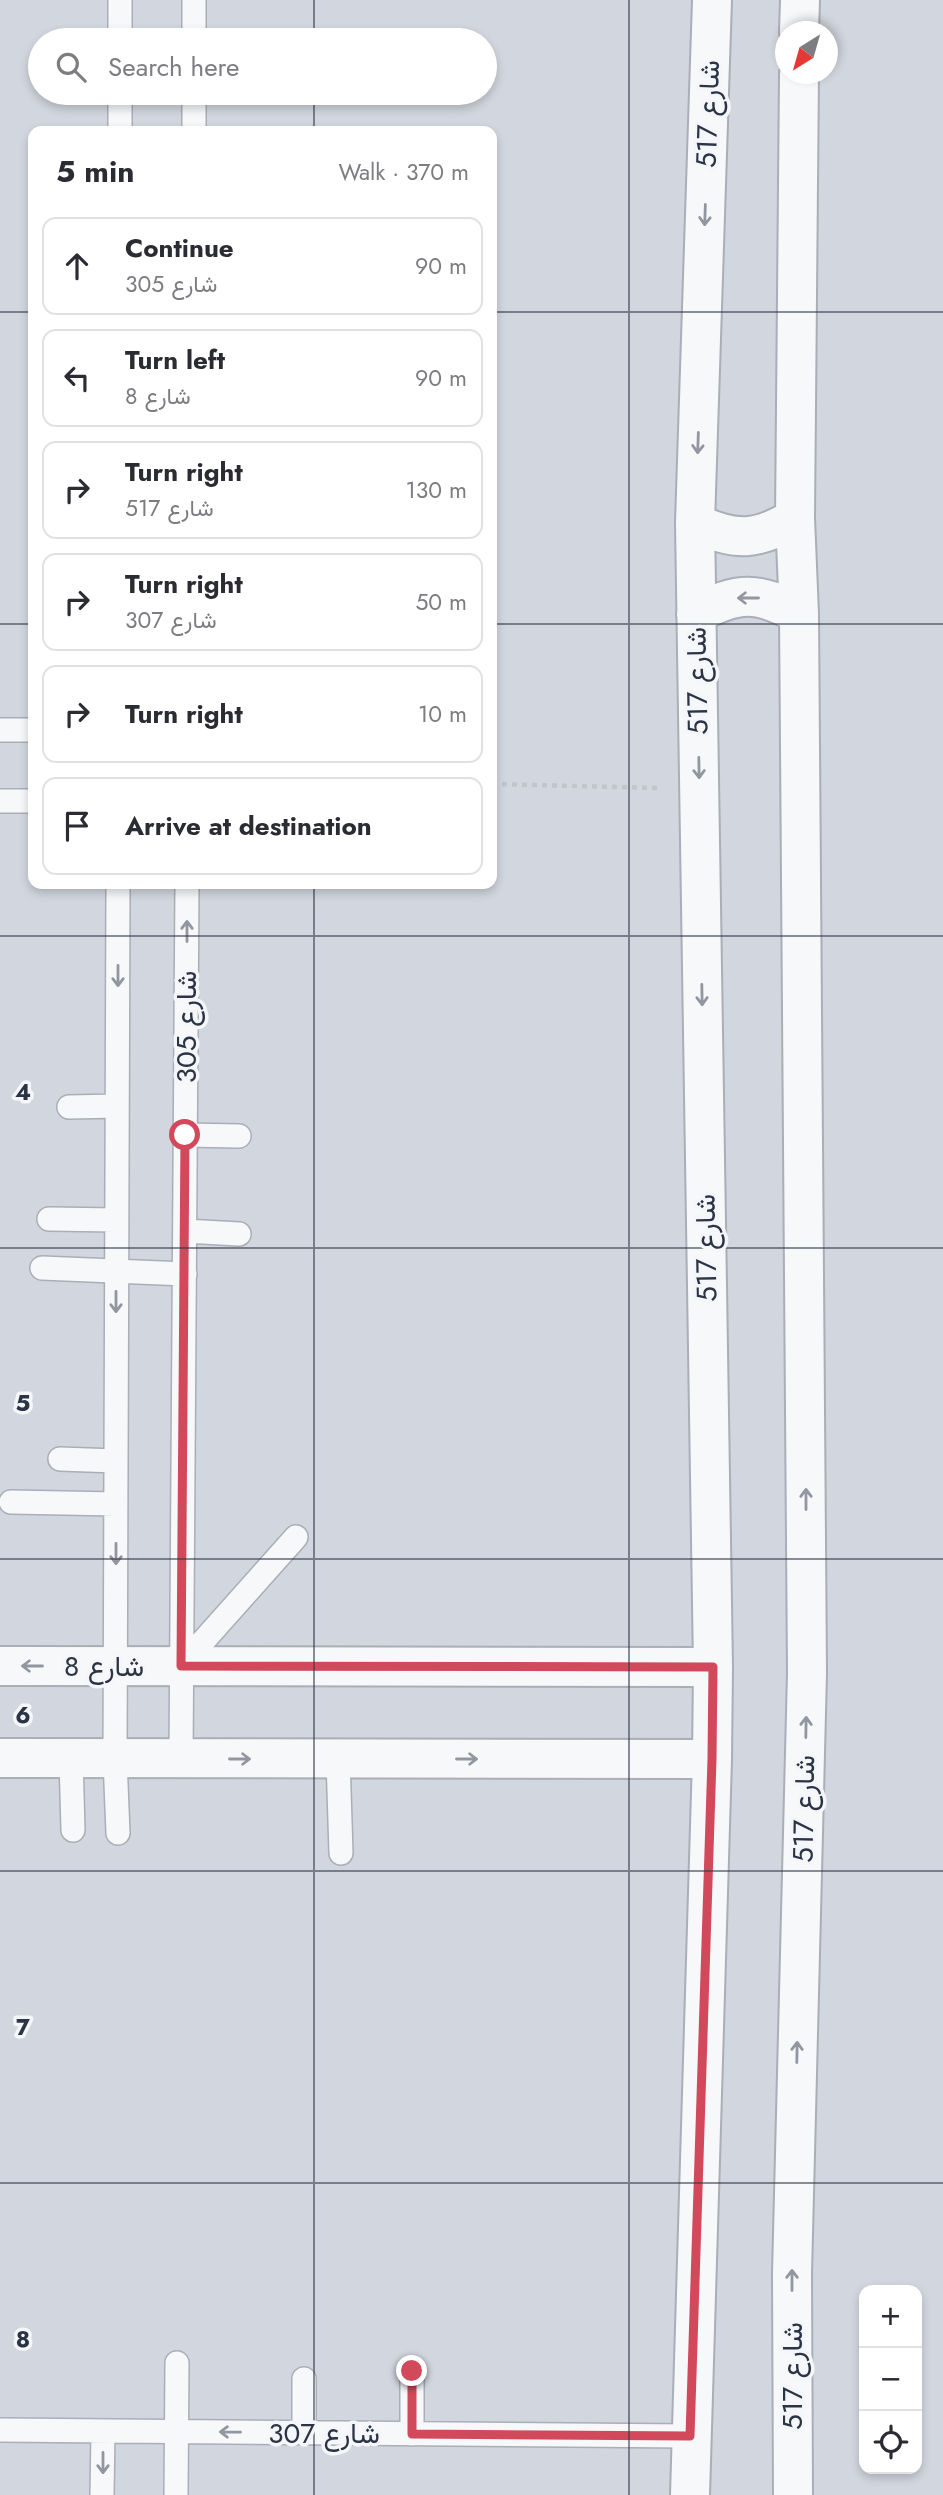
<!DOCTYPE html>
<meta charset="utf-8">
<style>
body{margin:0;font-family:Jost,Vazirmatn,sans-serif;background:#f2f2f3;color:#2b2b33}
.controls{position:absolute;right:21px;bottom:21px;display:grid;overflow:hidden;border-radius:14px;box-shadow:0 4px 10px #0003}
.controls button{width:63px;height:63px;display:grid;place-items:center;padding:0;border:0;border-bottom:2px solid #e1e1e2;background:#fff;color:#2b2b33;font:35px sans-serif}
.compass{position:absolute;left:775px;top:21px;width:63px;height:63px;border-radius:50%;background:#fff;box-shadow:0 4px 10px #0003;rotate:217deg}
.stop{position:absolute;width:21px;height:21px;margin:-16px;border:5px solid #d1495b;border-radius:50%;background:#fff}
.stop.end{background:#d1495b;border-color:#fff;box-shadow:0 2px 7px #0008}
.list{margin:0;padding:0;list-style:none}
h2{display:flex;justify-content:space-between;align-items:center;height:91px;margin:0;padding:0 28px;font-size:30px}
h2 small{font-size:23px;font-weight:400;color:#7c7c81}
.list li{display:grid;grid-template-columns:46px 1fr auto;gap:21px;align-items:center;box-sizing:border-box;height:98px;margin:0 14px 14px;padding:0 14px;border:2px solid #e1e1e2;border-radius:14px}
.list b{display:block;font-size:26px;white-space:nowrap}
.list p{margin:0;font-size:23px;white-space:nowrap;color:#7c7c81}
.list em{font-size:23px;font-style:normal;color:#7c7c81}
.icon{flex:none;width:38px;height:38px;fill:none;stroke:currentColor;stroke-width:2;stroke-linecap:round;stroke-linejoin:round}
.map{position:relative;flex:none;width:943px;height:2495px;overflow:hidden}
.search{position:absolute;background:#fff;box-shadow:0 4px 10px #0003;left:28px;top:28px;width:469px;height:77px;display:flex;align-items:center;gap:18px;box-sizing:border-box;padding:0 24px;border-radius:38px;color:#7c7c81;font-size:26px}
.panel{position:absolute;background:#fff;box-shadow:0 4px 10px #0003;left:28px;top:126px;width:469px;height:763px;border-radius:14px}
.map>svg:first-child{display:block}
</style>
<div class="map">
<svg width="943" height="2495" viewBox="0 0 943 2495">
<rect width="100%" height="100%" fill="#e4e7ec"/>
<path fill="#d2d6de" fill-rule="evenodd" d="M 0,0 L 943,0 L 943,2495 L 0,2495 ZM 786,32 L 828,32 L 828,74 L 786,74 ZM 40,40 L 485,40 L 485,93 L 40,93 ZM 33,131 L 492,131 L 492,884 L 33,884 ZM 864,2290 L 917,2290 L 917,2469 L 864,2469 Z"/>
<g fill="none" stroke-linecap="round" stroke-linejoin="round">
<g stroke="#a9aeb7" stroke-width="26">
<path id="lane" d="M 120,0 L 120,40
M 194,40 L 194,0
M 120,131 L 120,93
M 194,131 L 194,93
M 0,730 L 33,730
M 0,801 L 33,801
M 118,884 L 115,1759 L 118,1833
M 69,1107 L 117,1106
M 185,1135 L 239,1136
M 49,1219 L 116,1220
M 185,1231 L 239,1234
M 42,1268 L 185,1274
M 60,1459 L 116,1461
M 11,1502 L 116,1504
M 181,1666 L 296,1537
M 71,1758 L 73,1830
M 181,1759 L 187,884
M 338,1759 L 341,1853
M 412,2371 L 412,2434
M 0,2430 L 690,2436
M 304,2433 L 304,2379
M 102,2495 L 103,2431
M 176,2495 L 177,2363"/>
</g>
<g stroke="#a9aeb7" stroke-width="42">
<path id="street" d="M 799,32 L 800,0
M 695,523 C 736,542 757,541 795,518
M 696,614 C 738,591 758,591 799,614
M 0,1666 L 713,1667
M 0,1758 L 712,1759
M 690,2495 L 712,1759 L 713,1667 L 695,523 L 712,0
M 793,2495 L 792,2274 L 807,1673 L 799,614 L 795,518 L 799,74"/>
</g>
<path stroke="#c2c5cb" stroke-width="4.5" stroke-dasharray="5 5" stroke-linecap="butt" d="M 492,784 L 659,788"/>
<use href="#lane" stroke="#f7f8fa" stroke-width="23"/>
<use href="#street" stroke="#f7f8fa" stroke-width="38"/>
</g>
<defs><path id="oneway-shaft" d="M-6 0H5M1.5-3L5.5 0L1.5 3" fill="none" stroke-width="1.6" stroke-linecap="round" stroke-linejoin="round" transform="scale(1.75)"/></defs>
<g stroke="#9196a0">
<use href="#oneway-shaft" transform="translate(705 215) rotate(92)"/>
<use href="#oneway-shaft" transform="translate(698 443) rotate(92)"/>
<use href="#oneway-shaft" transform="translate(748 598) rotate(-180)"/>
<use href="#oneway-shaft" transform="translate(699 768) rotate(89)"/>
<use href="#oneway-shaft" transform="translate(187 931) rotate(-90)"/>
<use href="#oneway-shaft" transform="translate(118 976) rotate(90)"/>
<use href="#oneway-shaft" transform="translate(702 995) rotate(89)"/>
<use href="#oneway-shaft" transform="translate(116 1302) rotate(90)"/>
<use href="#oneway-shaft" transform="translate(806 1499) rotate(-90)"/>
<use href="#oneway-shaft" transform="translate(116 1554) rotate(90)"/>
<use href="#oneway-shaft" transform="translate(32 1666) rotate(-180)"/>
<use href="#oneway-shaft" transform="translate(806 1727) rotate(-89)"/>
<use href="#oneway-shaft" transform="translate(240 1759)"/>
<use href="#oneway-shaft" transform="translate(467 1759)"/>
<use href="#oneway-shaft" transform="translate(797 2052) rotate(-89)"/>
<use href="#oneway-shaft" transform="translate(792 2280) rotate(-90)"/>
<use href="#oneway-shaft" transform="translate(230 2432) rotate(-179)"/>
<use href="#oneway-shaft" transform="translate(103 2463) rotate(90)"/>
</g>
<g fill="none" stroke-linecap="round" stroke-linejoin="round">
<path stroke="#d1495b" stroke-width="9" d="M 185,1135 L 181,1666 L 713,1667 L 712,1759 L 690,2436 L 412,2434 L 412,2371"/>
</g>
<path fill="none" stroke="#2b3445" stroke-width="2" stroke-opacity="0.55" d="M 314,0 L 314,40M 629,0 L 629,2495M 314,93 L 314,131M 0,312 L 33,312M 492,312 L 943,312M 0,624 L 33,624M 492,624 L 943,624M 314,884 L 314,2495M 0,936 L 943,936M 0,1248 L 943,1248M 0,1559 L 943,1559M 0,1871 L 943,1871M 0,2183 L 943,2183"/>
<g text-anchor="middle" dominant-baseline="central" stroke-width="7" stroke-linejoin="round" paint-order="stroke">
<g font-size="28" fill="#2b3445" stroke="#f4f6f9">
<text transform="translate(708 114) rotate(-88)">شارع 517</text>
<text transform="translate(697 681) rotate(-91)">شارع 517</text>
<text transform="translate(186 1027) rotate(-90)">شارع 305</text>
<text transform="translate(706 1248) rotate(-91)">شارع 517</text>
<text x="104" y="1666">شارع 8</text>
<text transform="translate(804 1809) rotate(-89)">شارع 517</text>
<text transform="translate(792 2376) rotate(-90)">شارع 517</text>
<text x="324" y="2433">شارع 307</text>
</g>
</g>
<g font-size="23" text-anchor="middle" font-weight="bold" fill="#2b3445" stroke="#f4f6f9" stroke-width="7" stroke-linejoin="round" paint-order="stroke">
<text x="23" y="1100">4</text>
<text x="23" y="1411">5</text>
<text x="23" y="1723">6</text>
<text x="23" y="2035">7</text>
<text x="23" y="2347">8</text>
</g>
</svg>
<div class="controls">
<button>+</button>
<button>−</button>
<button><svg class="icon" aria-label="locate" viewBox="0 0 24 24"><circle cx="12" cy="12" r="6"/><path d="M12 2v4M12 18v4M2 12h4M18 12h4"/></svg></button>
</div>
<svg class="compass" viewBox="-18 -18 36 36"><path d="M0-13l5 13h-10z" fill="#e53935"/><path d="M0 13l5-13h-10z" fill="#7c7c81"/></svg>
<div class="stop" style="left:185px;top:1135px"></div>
<div class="stop end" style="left:412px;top:2371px"></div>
<div class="search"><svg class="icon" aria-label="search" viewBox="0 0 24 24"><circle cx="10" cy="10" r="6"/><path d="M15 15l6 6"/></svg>Search here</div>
<section class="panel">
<h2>5 min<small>Walk · 370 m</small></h2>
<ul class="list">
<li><svg class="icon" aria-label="ahead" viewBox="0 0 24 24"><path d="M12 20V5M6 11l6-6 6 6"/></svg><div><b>Continue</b><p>شارع 305</p></div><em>90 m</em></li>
<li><svg class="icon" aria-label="left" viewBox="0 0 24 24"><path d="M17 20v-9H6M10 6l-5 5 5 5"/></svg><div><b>Turn left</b><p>شارع 8</p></div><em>90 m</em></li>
<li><svg class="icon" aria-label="right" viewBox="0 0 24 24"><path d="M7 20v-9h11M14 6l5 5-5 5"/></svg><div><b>Turn right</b><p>شارع 517</p></div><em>130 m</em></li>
<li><svg class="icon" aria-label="right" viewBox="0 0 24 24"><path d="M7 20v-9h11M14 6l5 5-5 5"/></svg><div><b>Turn right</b><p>شارع 307</p></div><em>50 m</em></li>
<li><svg class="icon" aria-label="right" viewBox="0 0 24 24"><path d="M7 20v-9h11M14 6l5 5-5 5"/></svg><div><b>Turn right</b></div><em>10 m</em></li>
<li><svg class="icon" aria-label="arrive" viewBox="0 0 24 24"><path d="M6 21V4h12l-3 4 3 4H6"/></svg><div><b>Arrive at destination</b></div></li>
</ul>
</section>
</div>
